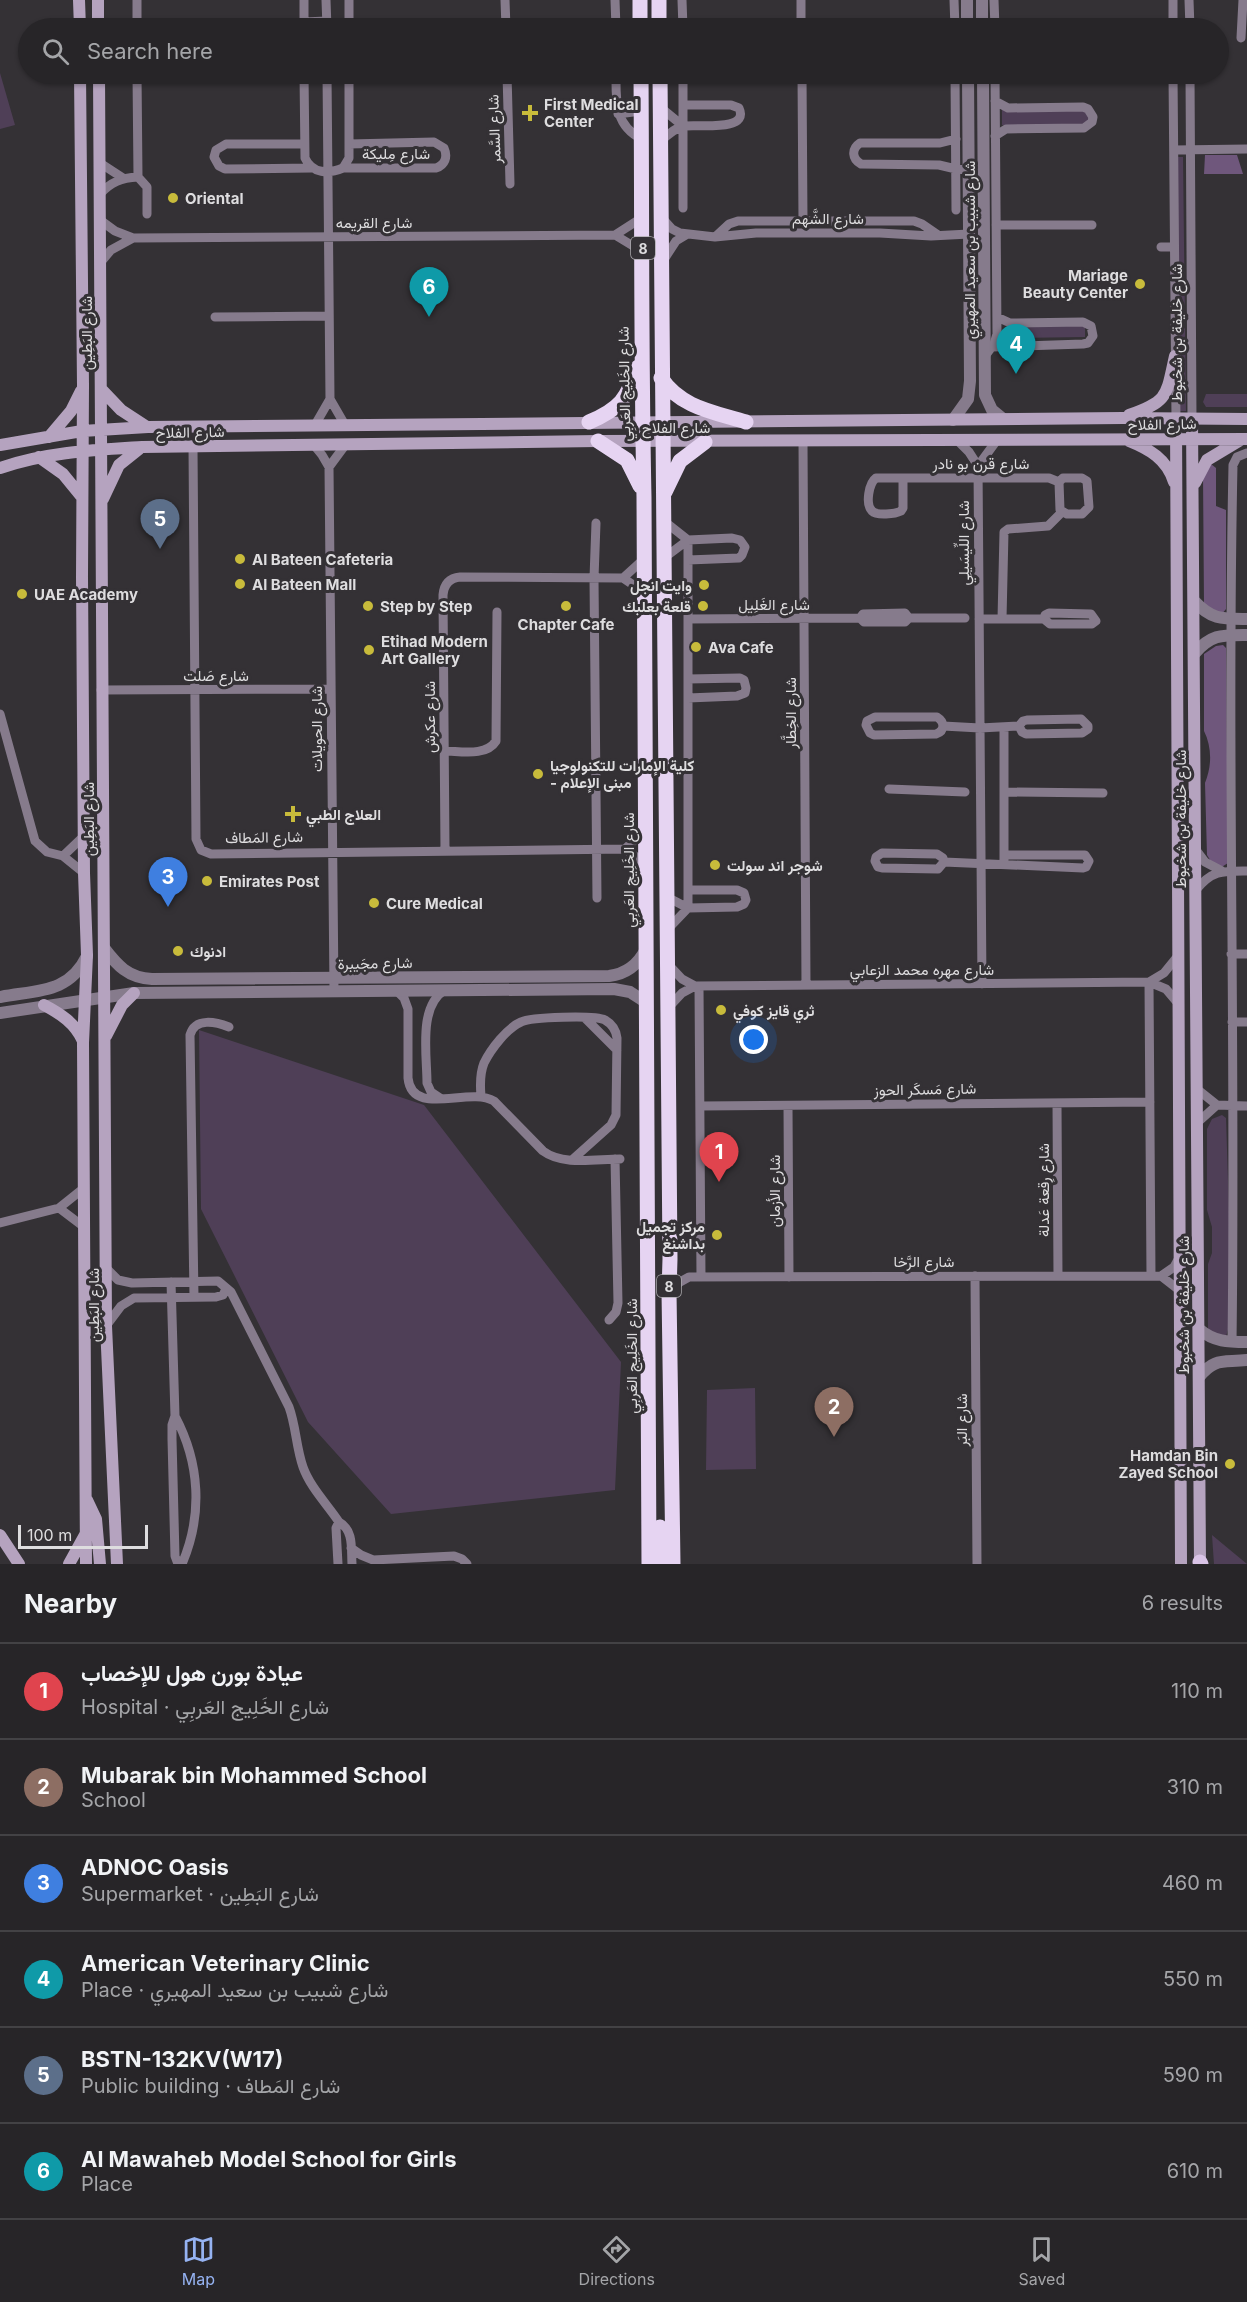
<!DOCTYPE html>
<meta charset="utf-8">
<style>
body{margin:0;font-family:Inter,Vazirmatn,sans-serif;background:#2f2d30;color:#f1f3f6}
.scale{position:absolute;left:18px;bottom:15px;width:130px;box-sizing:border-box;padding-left:6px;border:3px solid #dedddf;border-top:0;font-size:16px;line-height:21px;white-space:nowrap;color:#dedddf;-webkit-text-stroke:4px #343135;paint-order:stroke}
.you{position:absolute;left:754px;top:1040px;width:21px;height:21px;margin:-15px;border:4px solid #fff;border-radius:50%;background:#1a73e8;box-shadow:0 0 0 9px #1a73e833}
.badge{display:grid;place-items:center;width:39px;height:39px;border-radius:50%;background:#95b2f1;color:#fff;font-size:20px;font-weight:700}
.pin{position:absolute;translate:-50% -50px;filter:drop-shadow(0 2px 3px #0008)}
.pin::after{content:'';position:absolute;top:32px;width:21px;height:18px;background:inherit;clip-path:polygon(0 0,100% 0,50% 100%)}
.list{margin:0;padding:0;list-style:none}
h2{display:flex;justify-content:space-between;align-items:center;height:78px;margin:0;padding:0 24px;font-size:26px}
h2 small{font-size:20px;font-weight:400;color:#a4a5a8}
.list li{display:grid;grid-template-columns:39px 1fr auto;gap:18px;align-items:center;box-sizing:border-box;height:96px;padding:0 24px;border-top:2px solid #434245}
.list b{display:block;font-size:22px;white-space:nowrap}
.list p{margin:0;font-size:20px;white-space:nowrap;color:#a4a5a8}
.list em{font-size:20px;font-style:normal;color:#a4a5a8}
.icon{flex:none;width:33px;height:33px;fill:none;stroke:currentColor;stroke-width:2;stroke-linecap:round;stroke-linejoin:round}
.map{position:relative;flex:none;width:1247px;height:1564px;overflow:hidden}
.search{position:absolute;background:#272528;box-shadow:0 2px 4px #0004;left:18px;right:18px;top:18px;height:66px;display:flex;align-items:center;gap:15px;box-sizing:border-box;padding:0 21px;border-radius:33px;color:#a4a5a8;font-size:22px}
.sheet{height:654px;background:#272528}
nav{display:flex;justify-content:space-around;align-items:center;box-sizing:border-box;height:84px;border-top:2px solid #434245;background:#272528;font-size:16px;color:#a4a5a8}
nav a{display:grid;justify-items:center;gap:3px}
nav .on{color:#95b2f1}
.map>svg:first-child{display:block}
</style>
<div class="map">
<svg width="1247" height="1564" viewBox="0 0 1247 1564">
<rect width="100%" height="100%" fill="#343135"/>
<path fill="#4f3f57" d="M 0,73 L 15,125 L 0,129 Z
M 1086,108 L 1090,116 L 1089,125 L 1002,125 L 1002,109 Z
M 1176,157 L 1183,157 L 1186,411 L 1179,411 Z
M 1085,321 L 1085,337 L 1007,338 L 1007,322 Z
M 1206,394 L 1247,394 L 1247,407 L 1206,407 L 1203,402 Z
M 199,1030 L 424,1105 L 621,1362 L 615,1490 L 391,1514 L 308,1422 L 201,1209 Z
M 1222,1115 L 1226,1118 L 1230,1243 L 1229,1326 L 1225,1340 L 1210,1335 L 1208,1328 L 1208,1264 L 1212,1253 L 1212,1227 L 1207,1210 L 1207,1129 L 1212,1119 Z
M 755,1388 L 756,1469 L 706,1470 L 707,1390 Z
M 1212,1535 L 1247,1564 L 1214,1564 Z"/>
<path fill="#6f577c" d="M 1205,155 L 1237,155 L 1243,174 L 1204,174 Z
M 1211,464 L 1216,468 L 1216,506 L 1226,510 L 1226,609 L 1221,615 L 1204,604 L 1203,474 Z
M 1223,645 L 1226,648 L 1228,863 L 1220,868 L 1212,863 L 1207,855 L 1205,783 C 1212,766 1212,747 1204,731 L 1204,654 L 1216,646 Z"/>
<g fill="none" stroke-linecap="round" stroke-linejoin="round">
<path stroke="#867b8c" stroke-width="9" d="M 304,0 L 304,28
M 326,0 L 327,28
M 349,0 L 349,28
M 505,0 L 506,28
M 615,0 L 616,28
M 682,0 L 683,28
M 801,0 L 801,28
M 954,0 L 955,28
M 994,0 L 995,28
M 1173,0 L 1173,28
M 1189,0 L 1190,28
M 304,22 L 327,21
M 137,28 L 137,0
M 1241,38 L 1243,0
M 137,74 L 138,177 L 147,187 L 147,214
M 304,74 L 305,158 C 312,174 329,174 343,168 L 349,158 L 349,74
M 507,74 L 510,184
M 616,74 C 616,99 614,126 642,139
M 683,74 L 683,208
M 802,74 L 803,221
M 955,74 L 956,210
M 1173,74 L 1176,419
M 1190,74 L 1192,419
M 995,101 L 1008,108 L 1083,107 L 1088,109 L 1093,117 L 1092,122 L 1084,128 L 1006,129 L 995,136
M 660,107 L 683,126
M 618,114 L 633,112 L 641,107
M 956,139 L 940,143 L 860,143 C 851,149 852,159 861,164 L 939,165 L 956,169 L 969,170
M 660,142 C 667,135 675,128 684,126 C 698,124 750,132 739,108 L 731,105 L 683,105
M 304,144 L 226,144 L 216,150 L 214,157 L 219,166 L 225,169 L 312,168
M 1174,150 L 1247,149
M 100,163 L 123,178
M 343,168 L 436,168 C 445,165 448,157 444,148 L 434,142 L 349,144
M 100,194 C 111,182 121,178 138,177
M 663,219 L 672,229 L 680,233 L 715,237 L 756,233 L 880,233 L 931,236 L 969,234
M 100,220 L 115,231 L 133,238 L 615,235 L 643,252
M 996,225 L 1092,225
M 615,235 L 643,217
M 715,237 L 729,224 L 738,221 L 914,221 L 922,224 L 938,235
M 1161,247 L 1174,247
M 663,261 L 676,241 L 686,235
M 100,263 L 111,250 L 133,238
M 215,317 L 329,316
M 992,347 L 1083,344 L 1088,343 L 1093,336 L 1091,326 L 1083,322 L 1010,323 L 997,317
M 985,356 L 994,344 L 997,334 L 995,74
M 330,399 L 345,425
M 315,425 L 330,399 L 327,74
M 957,440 L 969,452 L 978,466 L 982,984
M 803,441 L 806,985
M 313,444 L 322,455 L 329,467 L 334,990
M 193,447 L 196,839 L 201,850 L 211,854 L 625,849 L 646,864
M 978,466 L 997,440
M 329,467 L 346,444
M 903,478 L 903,508 L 901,511 C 895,514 877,516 872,511 C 865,504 869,483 876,478 L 1049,478 L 1059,482
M 1063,478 L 1082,478 L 1087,481 L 1089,507 L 1082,514 L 1067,514 L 1060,510 L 1059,482 Z
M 664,521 L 688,540
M 596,523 L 594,578 L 597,898
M 664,558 L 688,540 L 732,538 L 740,540 L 745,547 L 742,555 L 739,558 L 688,560
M 623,578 L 645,558
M 905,613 L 909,618 L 905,622 L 864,622 L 860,618 L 863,614 Z
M 1049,613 L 1091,614 L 1096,621 L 1092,624 L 1050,624 L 1044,619 L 1045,615 Z
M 909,618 L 965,618
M 688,619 L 860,618
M 979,619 L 1044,619
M 1002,619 L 1004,532 L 1008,529 L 1048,526 L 1062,512
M 101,690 L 331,689
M 688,698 L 737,696 L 745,693 L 746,688 L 744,680 L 740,678 L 688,679
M 0,714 L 35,841 L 47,852 L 63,856 L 84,873
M 875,717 L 937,717 C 945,722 945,731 936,734 L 874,735 L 870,733 L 866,725 L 867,721 Z
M 1081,719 L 1088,726 L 1088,729 L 1082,733 L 1026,734 L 1022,732 L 1019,726 L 1023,721 L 1027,720 Z
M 943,726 L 980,728 L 1019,726
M 1004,727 L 1004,860
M 444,751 C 460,751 486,757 496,741 L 497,612
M 889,789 L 965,792
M 1004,792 L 1103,793
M 625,849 L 645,830
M 445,850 L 443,595 C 444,584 450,578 460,577 L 623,578 L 645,593
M 1196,850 L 1205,862 L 1222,871
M 882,853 L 937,854 L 943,858 L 944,862 L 938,869 L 882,868 L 878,867 L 875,861 L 876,857 Z
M 63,856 L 84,836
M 944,862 L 1083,868 L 1086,867 L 1089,861 L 1085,855 L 1004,855
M 1196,890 C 1212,870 1223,871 1247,871
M 667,897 L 688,908 L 737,907 L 744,904 L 746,900 L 744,893 L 737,890 L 688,890
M 688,908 L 688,540
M 667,930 L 688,908
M 1231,954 L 1247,954
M 667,963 L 682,979 L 695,986
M 1149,982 L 1151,1276
M 1149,982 L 1164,973 L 1177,957
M 699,986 L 701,1277
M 396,990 L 404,998 L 408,1009 L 408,1078 C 412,1118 469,1086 494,1101 L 543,1151 C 563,1166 596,1159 620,1159
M 669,1007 L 682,993 L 695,986 L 1149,982 L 1166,989 L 1177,1002
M 585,1018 L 617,1050
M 1232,1022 L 1247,1022
M 1197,1089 L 1217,1105 L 1247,1106
M 481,1096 C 480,1085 480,1073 484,1063 C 491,1049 507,1028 521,1022 C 531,1017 595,1015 605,1020 C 612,1024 616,1030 617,1038 L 616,1115 L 611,1125 L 573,1159
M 440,1098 L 431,1092 L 427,1083 C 427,1055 418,1006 445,990
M 1057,1103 L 1058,1276
M 700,1106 L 1150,1102
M 788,1106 L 789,1277
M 1197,1123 L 1217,1105
M 59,1208 L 84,1227
M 0,1223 L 59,1208 L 84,1188
M 108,1270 L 118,1280 L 132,1283 L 218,1281 L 231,1292 L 289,1407 C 296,1426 296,1447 303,1467 C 310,1487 327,1504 339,1522 C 354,1530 351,1549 352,1564
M 975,1276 L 977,1564
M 1161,1276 L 1174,1267 L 1179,1258
M 171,1282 L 175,1416 L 172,1425 L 172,1439 L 175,1556 L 178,1564
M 669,1292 L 680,1282 L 689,1277 L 1161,1276 L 1179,1290
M 194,1297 L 190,1035 C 195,1017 216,1022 229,1027
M 609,1320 L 616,1312 L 618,1303 L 615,1159
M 106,1326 L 121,1306 L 134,1298 L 216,1297 L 223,1295 L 226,1289
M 1232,1342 C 1236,1050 1227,757 1233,465 L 1237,457 L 1247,453
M 175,1416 C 200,1463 203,1515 182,1564
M 351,1548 L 361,1555 L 373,1560 L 454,1556 L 462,1559 L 467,1564
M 338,1564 L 336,1528 L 339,1522"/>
<path stroke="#867b8c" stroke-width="12" d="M 967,0 L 967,28
M 982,0 L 982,28
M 983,74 L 985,395 L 992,410 L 1003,419
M 953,420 L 968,399 L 970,381 L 968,74
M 1194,601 C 1212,620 1222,619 1247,619
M 1194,654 C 1211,634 1222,635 1247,635
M 104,948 C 117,965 128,978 152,979 L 609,976 C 626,974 638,965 646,949
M 0,997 C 36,990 69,994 87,956
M 0,1013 L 134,993 L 614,989 L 630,992 L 647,1003
M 1199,1329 C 1214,1342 1228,1342 1247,1342
M 1199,1377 C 1215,1357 1224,1363 1247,1360"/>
<path stroke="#b5a3bf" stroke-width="12" d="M 79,0 L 80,28
M 98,0 L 98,28
M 80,74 L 83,386 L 82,577 L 84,873 L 87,955 L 83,1043 L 86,1564
M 99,74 L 106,1326 L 117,1564
M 101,389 L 121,410 L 147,427
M 1129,415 C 1169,401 1166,396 1175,356
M 1176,419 L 1181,1564
M 1192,419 L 1200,1564
M 49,437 L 71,411 L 81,391
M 1129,441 C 1149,449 1167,459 1174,482
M 0,445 L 82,431 L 148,427 L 1123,418 L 1247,419
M 39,457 L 63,474 L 81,496
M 0,468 C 46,452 94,450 142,447 L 598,441 L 1247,439
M 1195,483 L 1207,460 L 1242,439
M 103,499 L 119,465 L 139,449
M 44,1005 C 61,1014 75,1023 83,1041
M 106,1036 L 122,1005 L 134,993
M 87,1500 L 96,1519 L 100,1564
M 0,1535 L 19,1564
M 69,1564 L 85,1535"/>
<path stroke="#d9c3e6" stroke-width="15" d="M 1200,1562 L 1201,1564"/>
<path stroke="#e6d4f2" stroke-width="15" d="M 640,0 L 640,28
M 659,0 L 659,28
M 641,74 C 642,215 641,356 644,497 L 649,1564
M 660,74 L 670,1259 L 669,1292 L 673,1564
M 661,378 C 681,408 714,412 746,422
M 589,422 C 620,409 627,399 638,367
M 598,441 L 627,460 L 640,486
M 665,492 L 680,461 L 705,442
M 660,1527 L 660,1564"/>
</g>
<g fill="#c8bb3b" stroke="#343135" stroke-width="2">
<path d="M527 104h6v6h6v6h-6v6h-6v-6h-6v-6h6z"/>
<circle cx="173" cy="198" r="6"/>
<circle cx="1140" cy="284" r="6"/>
<circle cx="240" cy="559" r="6"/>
<circle cx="240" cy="584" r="6"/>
<circle cx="704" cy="585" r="6"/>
<circle cx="22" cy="594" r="6"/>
<circle cx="368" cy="606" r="6"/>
<circle cx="566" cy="606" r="6"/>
<circle cx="703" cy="606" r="6"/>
<circle cx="696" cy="647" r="6"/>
<circle cx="369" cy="650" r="6"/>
<circle cx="538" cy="774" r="6"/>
<path d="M290 805h6v6h6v6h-6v6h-6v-6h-6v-6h6z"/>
<circle cx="715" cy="865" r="6"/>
<circle cx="207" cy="881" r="6"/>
<circle cx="374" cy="903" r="6"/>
<circle cx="178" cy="951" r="6"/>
<circle cx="721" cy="1010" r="6"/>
<circle cx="717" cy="1235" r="6"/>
<circle cx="1230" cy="1464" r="6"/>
</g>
<g text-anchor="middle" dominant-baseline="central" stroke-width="6" stroke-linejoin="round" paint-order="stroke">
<g fill="#343135" stroke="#aba9ac" stroke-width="1.5">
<rect x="631" y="237" width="24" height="22" rx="4.5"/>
<rect x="657" y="1275" width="24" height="22" rx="4.5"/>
</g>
<g font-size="14" font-weight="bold" fill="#dedddf">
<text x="643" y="248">8</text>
<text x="669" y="1286">8</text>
</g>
<g font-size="15" font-weight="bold" fill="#dedddf" stroke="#343135" text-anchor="start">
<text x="544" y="104">First Medical<tspan x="544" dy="17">Center</tspan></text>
<text x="185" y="198">Oriental</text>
<text x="1128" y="275" text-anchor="end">Mariage<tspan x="1128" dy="17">Beauty Center</tspan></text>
<text x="252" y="559">Al Bateen Cafeteria</text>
<text x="252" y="584">Al Bateen Mall</text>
<text x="692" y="585" text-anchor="end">وايت انجل</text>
<text x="34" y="594">UAE Academy</text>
<text x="380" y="606">Step by Step</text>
<text x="691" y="606" text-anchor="end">قلعة بعلبك</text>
<text x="566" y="624" text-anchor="middle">Chapter Cafe</text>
<text x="381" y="641">Etihad Modern<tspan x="381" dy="17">Art Gallery</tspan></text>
<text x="708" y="647">Ava Cafe</text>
<text x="550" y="765">كلية الإمارات للتكنولوجيا<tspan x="550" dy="17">- مبنى الإعلام</tspan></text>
<text x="306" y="814">العلاج الطبي</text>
<text x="727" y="865">شوجر اند سولت</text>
<text x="219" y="881">Emirates Post</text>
<text x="386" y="903">Cure Medical</text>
<text x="190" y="951">ادنوك</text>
<text x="733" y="1010">ثري قايز كوفي</text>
<text x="705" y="1226" text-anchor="end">مركز تجميل<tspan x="705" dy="17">بداشنغ</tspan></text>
<text x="1218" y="1455" text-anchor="end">Hamdan Bin<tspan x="1218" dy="17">Zayed School</tspan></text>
</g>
<g font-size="15" fill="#dedddf" stroke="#343135">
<text transform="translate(494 129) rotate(-92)">شارع السَّمر</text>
<text x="396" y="153">شارع مِليكة</text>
<text x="828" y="218">شارع الشَّهم</text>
<text x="374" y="222">شارع القريمه</text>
<text transform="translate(969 250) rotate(-90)">شارع شبيب بن سعيد المهيري</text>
<text transform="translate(86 333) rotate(-90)">شارع البَطِين</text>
<text transform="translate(1176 333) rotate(-90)">شارع خليفة بن شخبوط</text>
<text transform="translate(624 384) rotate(-91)">شارع الخَلِيج العَربِي</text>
<text transform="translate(1162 424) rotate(-1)">شارع الفلاح</text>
<text x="676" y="427">شارع الفلاح</text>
<text transform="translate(190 432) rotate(-1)">شارع الفلاح</text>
<text x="981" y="463">شارع قرن بو نادر</text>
<text transform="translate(963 543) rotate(-90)">شارع اللِّيسَيلِي</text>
<text x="774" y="604">شارع الغَلِيل</text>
<text x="216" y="675">شارع صَلت</text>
<text transform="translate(790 713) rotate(-90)">شارع الخِطَّار</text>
<text transform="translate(429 717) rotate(-90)">شارع عكرش</text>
<text transform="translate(316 729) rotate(-90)">شارع الحويلات</text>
<text transform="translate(88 819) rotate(-90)">شارع البَطِين</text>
<text transform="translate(1180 819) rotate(-90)">شارع خليفة بن شخبوط</text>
<text transform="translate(264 837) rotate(-1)">شارع المَطاف</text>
<text transform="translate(628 870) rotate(-90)">شارع الخَلِيج العَربِي</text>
<text transform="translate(375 963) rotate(-1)">شارع مجَيبرة</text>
<text x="922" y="969">شارع مهره محمد الزعابي</text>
<text transform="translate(925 1089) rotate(-1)">شارع مَسكَر الحوز</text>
<text transform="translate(1043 1190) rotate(-90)">شارع رِقعة عَدلة</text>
<text transform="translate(774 1191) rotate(-90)">شارع الأزمان</text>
<text x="924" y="1261">شارع الرَّخا</text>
<text transform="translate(93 1305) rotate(-90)">شارع البَطِين</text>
<text transform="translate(1183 1305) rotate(-90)">شارع خليفة بن شخبوط</text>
<text transform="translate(631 1356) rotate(-90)">شارع الخَلِيج العَربِي</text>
<text transform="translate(961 1420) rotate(-90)">شارع البَر</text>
</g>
</g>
</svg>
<div class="scale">100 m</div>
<div class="you"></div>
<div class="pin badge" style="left:719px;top:1182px;background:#e0444e">1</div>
<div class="pin badge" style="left:834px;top:1437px;background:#8d6e63">2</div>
<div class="pin badge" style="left:168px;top:907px;background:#3f7fe0">3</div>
<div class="pin badge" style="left:1016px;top:374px;background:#0f9aa8">4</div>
<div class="pin badge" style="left:160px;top:549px;background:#5c6f8a">5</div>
<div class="pin badge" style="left:429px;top:317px;background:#0f9aa8">6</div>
<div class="search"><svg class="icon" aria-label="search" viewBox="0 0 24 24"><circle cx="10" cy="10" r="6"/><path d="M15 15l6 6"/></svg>Search here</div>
</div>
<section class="sheet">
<h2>Nearby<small>6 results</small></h2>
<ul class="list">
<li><span class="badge" style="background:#e0444e">1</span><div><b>عيادة بورن هول للإخصاب</b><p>Hospital · شارع الخَلِيج العَربِي</p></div><em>110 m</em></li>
<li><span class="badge" style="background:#8d6e63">2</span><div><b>Mubarak bin Mohammed School</b><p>School</p></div><em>310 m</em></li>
<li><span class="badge" style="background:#3f7fe0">3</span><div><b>ADNOC Oasis</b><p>Supermarket · شارع البَطِين</p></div><em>460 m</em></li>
<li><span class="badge" style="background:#0f9aa8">4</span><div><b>American Veterinary Clinic</b><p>Place · شارع شبيب بن سعيد المهيري</p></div><em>550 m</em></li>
<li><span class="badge" style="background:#5c6f8a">5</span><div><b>BSTN-132KV(W17)</b><p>Public building · شارع المَطاف</p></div><em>590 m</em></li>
<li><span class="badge" style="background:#0f9aa8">6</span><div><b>Al Mawaheb Model School for Girls</b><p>Place</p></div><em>610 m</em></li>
</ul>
</section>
<nav>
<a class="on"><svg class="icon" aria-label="map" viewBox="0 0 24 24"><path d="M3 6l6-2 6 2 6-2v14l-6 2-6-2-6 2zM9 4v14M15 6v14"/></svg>Map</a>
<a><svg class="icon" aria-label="directions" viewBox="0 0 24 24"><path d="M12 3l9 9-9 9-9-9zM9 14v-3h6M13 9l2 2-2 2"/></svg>Directions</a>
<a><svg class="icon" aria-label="saved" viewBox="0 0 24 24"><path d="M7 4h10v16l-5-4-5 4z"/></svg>Saved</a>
</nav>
